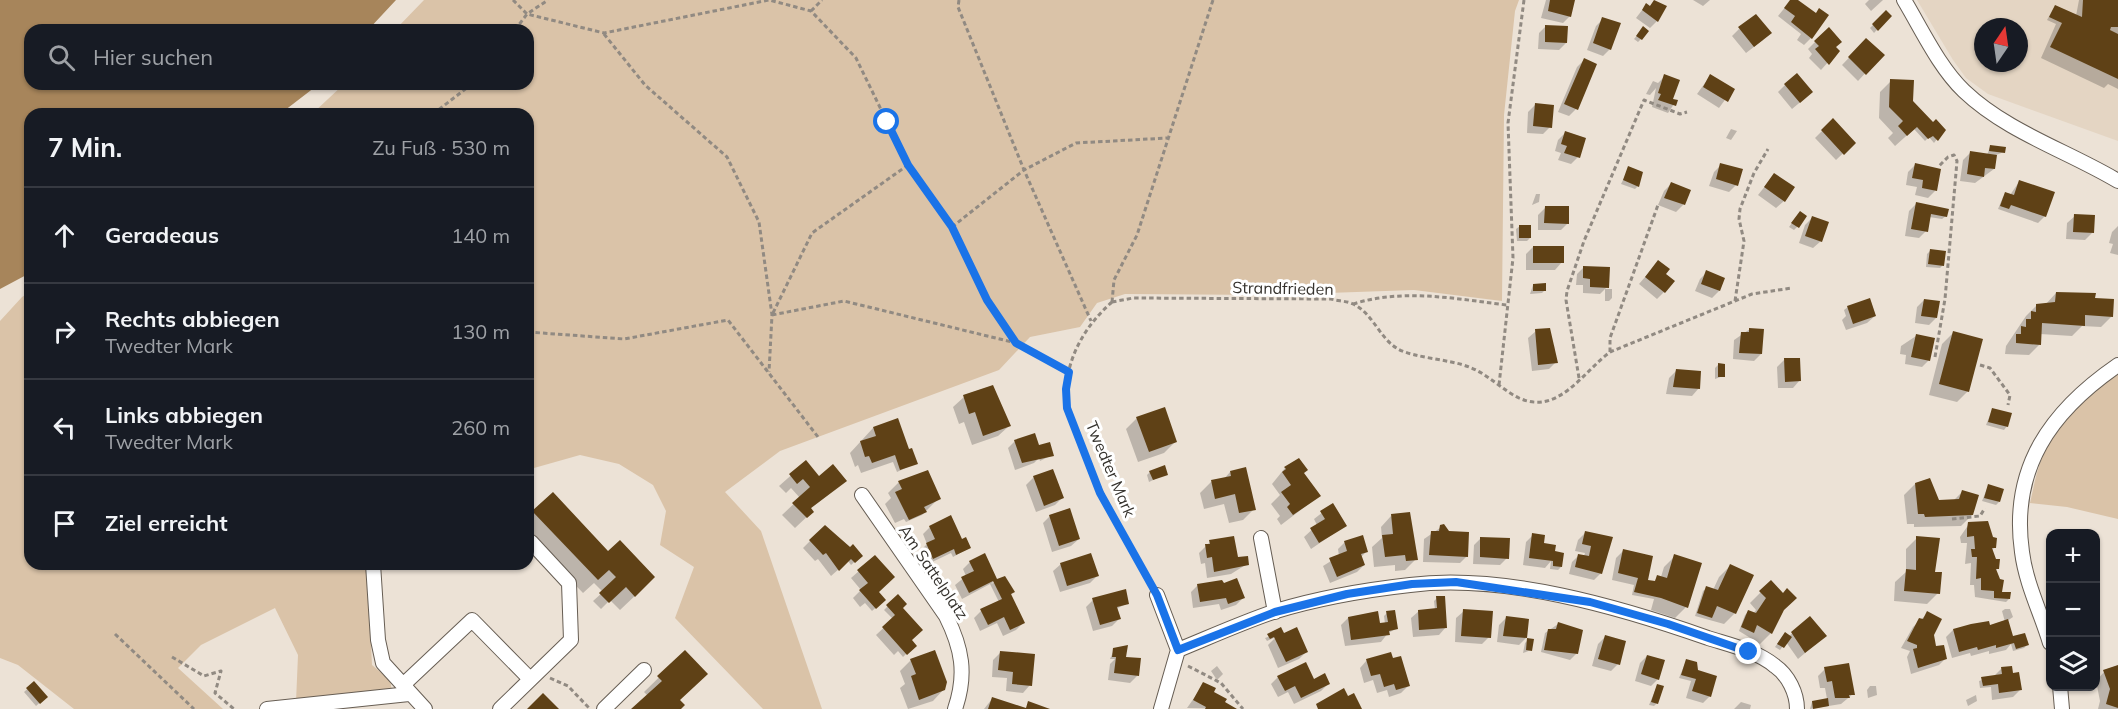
<!DOCTYPE html>
<html lang="de">
<meta charset="utf-8">
<style>
body{margin:0;font-family:Mulish,sans-serif;background:#242831;color:#f1f3f6}
.controls{position:absolute;right:18px;bottom:18px;display:grid;overflow:hidden;border-radius:12px;box-shadow:0 2px 4px #0004}
.controls button{width:54px;height:54px;display:grid;place-items:center;padding:0;border:0;border-bottom:2px solid #363941;background:#171b24;color:#f1f3f6;font:30px sans-serif}
.compass{position:absolute;left:1974px;top:18px;width:54px;height:54px;border-radius:50%;background:#171b24;box-shadow:0 2px 4px #0004;rotate:13deg}
.stop{position:absolute;width:18px;height:18px;margin:-14px;border:4px solid #1a73e8;border-radius:50%;background:#fff}
.stop.end{background:#1a73e8;border-color:#fff;box-shadow:0 2px 6px #0008}
.list{margin:0;padding:0;list-style:none}
h2{display:flex;justify-content:space-between;align-items:center;height:78px;margin:0;padding:0 24px;font-size:26px}
h2 small{font-size:20px;font-weight:400;color:#9ea1a6}
.list li{display:grid;grid-template-columns:39px 1fr auto;gap:18px;align-items:center;box-sizing:border-box;height:96px;padding:0 24px;border-top:2px solid #363941}
.list b{display:block;font-size:22px;white-space:nowrap}
.list p{margin:0;font-size:20px;white-space:nowrap;color:#9ea1a6}
.list em{font-size:20px;font-style:normal;color:#9ea1a6}
.icon{flex:none;width:33px;height:33px;fill:none;stroke:currentColor;stroke-width:2;stroke-linecap:round;stroke-linejoin:round}
.map{position:relative;flex:none;width:2118px;height:709px;overflow:hidden}
.search{position:absolute;background:#171b24;box-shadow:0 2px 4px #0004;left:24px;top:24px;width:510px;height:66px;display:flex;align-items:center;gap:15px;box-sizing:border-box;padding:0 21px;border-radius:18px;color:#9ea1a6;font-size:22px}
.panel{position:absolute;background:#171b24;box-shadow:0 2px 4px #0004;left:24px;top:108px;width:510px;height:462px;border-radius:18px}
.map>svg:first-child{display:block}
</style>
<div class="map">
<svg width="2118" height="709" viewBox="0 0 2118 709">
<rect width="100%" height="100%" fill="#ece2d6"/>
<path fill="#e4d5c3" fill-rule="evenodd" d="M 1917,0 L 2118,0 L 2118,141 L 1988,94 L 1966,78 L 1953,60 ZM 1983,27 L 2019,27 L 2019,63 L 1983,63 Z"/>
<path fill="#dac3a8" d="M 424,0 L 1519,0 L 1515,11 L 1504,115 L 1502,301 L 1414,290 L 1269,295 L 1125,294 L 1097,303 L 1080,327 L 1030,337 L 999,370 L 780,451 L 725,492 L 761,531 L 822,709 L 763,709 L 675,618 L 694,567 L 660,545 L 666,511 L 653,485 L 619,464 L 580,455 L 534,468 L 528,466 L 528,114 L 312,114 L 344,84 L 528,84 L 528,30 L 395,30 Z
M 30,292 L 30,564 L 367,564 L 372,665 L 390,680 L 392,691 L 296,702 L 298,655 L 275,608 L 201,645 L 178,668 L 223,709 L 74,709 L 18,665 L 0,658 L 0,321 L 22,297 Z
M 2118,374 L 2118,519 L 2067,507 L 2030,503 C 2033,491 2035,478 2039,466 C 2051,430 2087,396 2118,374 Z"/>
<path fill="#a7855b" d="M 0,0 L 396,0 L 368,30 L 30,30 L 30,84 L 319,84 L 280,114 L 30,114 L 30,273 L 0,289 Z"/>
<path fill="#0003" d="M 1546,0 L 1574,0 L 1570,16 L 1563,23 L 1541,18 Z
M 1655,0 L 1657,21 L 1650,28 L 1636,18 L 1646,5 L 1649,7 Z
M 1693,0 L 1710,0 L 1703,6 Z
M 1791,0 L 1795,0 L 1811,38 L 1804,45 L 1797,40 L 1801,34 L 1778,16 Z
M 1883,0 L 1871,11 L 1865,4 L 1869,0 Z
M 2079,0 L 2118,0 L 2118,89 L 2108,84 L 2104,88 L 2041,58 L 2056,24 L 2047,20 L 2053,9 L 2056,6 L 2076,16 Z
M 1886,12 L 1890,16 L 1874,33 L 1870,28 Z
M 1603,19 L 1610,49 L 1603,56 L 1587,50 L 1596,26 Z
M 1546,26 L 1566,43 L 1559,50 L 1538,49 L 1539,33 Z
M 1739,29 L 1763,40 L 1746,53 L 1732,36 Z
M 1640,32 L 1641,39 L 1638,42 L 1634,39 Z
M 1866,40 L 1882,55 L 1858,81 L 1842,65 Z
M 1815,42 L 1834,47 L 1838,51 L 1821,70 L 1809,58 L 1812,54 L 1808,49 Z
M 1584,60 L 1576,109 L 1569,116 L 1558,112 L 1577,67 Z
M 1665,76 L 1672,100 L 1676,101 L 1668,113 L 1652,107 L 1656,88 L 1650,95 L 1646,94 L 1653,81 L 1658,83 Z
M 1710,76 L 1733,89 L 1719,108 L 1697,94 Z
M 1891,81 L 1933,124 L 1944,130 L 1934,143 L 1929,137 L 1925,141 L 1914,129 L 1895,146 L 1888,138 L 1893,133 L 1879,118 L 1880,92 Z
M 1785,85 L 1804,99 L 1792,109 L 1778,92 Z
M 1535,105 L 1550,127 L 1543,134 L 1527,133 L 1528,112 Z
M 1833,120 L 1854,143 L 1836,160 L 1815,138 Z
M 1731,129 L 1737,131 L 1731,140 L 1726,138 Z
M 1565,133 L 1578,157 L 1571,164 L 1558,160 L 1561,153 L 1555,151 L 1558,140 Z
M 1990,147 L 2004,152 L 1996,155 L 1994,169 L 1975,183 L 1960,181 L 1963,160 L 1970,153 L 1987,155 Z
M 1721,165 L 1736,185 L 1729,192 L 1709,186 L 1714,172 Z
M 1915,165 L 1935,191 L 1928,198 L 1915,195 L 1917,187 L 1906,185 L 1908,172 Z
M 1629,168 L 1638,186 L 1635,189 L 1621,184 Z
M 1774,175 L 1784,201 L 1776,208 L 1758,195 Z
M 2019,182 L 2045,216 L 2038,223 L 1998,209 L 2003,197 L 2006,194 L 2010,195 Z
M 1671,184 L 1689,190 L 1683,205 L 1676,212 L 1658,205 L 1664,191 Z
M 1536,194 L 1540,194 L 1539,202 L 1532,205 Z
M 1916,204 L 1946,216 L 1942,219 L 1929,217 L 1926,231 L 1919,238 L 1905,236 L 1909,211 Z
M 1545,208 L 1568,223 L 1561,230 L 1538,230 L 1538,215 Z
M 1797,216 L 1797,227 L 1794,230 L 1789,227 Z
M 2075,216 L 2092,233 L 2085,240 L 2066,239 L 2067,223 Z
M 1812,218 L 1821,241 L 1813,248 L 1799,243 L 1805,225 Z
M 1520,226 L 1530,238 L 1527,241 L 1517,241 L 1516,229 Z
M 2118,226 L 2118,255 L 2110,253 L 2113,244 L 2109,243 L 2112,232 Z
M 1533,247 L 1562,262 L 1555,270 L 1526,270 L 1526,254 Z
M 1930,251 L 1943,265 L 1940,268 L 1926,267 L 1927,254 Z
M 1584,267 L 1607,287 L 1605,289 L 1612,289 L 1612,298 L 1609,301 L 1605,301 L 1605,289 L 1600,294 L 1583,293 L 1583,285 L 1576,285 L 1577,274 Z
M 1652,269 L 1664,274 L 1664,292 L 1657,299 L 1639,284 Z
M 1707,272 L 1719,291 L 1712,298 L 1695,291 L 1700,279 Z
M 1533,285 L 1545,290 L 1542,293 L 1530,294 Z
M 2056,293 L 2094,300 L 2112,316 L 2101,327 L 2082,326 L 2072,336 L 2040,334 L 2040,344 L 2029,355 L 2005,354 L 2006,346 L 2026,316 L 2037,305 L 2045,305 Z
M 1924,300 L 1936,318 L 1929,325 L 1915,323 L 1917,307 Z
M 1848,307 L 1875,316 L 1867,323 L 1846,330 L 1842,320 L 1846,316 L 1844,310 Z
M 1750,329 L 1761,354 L 1754,361 L 1733,359 L 1734,340 Z
M 1536,331 L 1551,345 L 1554,345 L 1556,362 L 1549,369 L 1532,371 L 1528,338 Z
M 1953,333 L 1968,391 L 1957,402 L 1929,395 L 1942,344 Z
M 1916,336 L 1929,360 L 1922,367 L 1905,364 L 1906,355 L 1900,354 L 1901,346 Z
M 1784,360 L 1800,380 L 1793,388 L 1778,388 L 1777,367 Z
M 1718,365 L 1723,376 L 1715,379 L 1715,368 Z
M 1676,371 L 1699,388 L 1692,396 L 1666,394 L 1669,378 Z
M 964,397 L 1009,426 L 998,436 L 972,445 L 964,422 L 959,424 L 953,407 Z
M 1992,410 L 2007,426 L 2004,430 L 1986,425 Z
M 1137,418 L 1175,442 L 1164,453 L 1138,462 L 1126,429 Z
M 873,428 L 908,451 L 916,463 L 897,472 L 893,462 L 861,473 L 858,465 L 855,467 L 850,453 Z
M 1015,441 L 1052,455 L 1040,461 L 1039,458 L 1034,463 L 1015,470 L 1008,448 Z
M 805,463 L 829,494 L 810,509 L 812,512 L 795,528 L 782,515 L 800,498 L 791,488 L 786,493 L 779,486 Z
M 1285,468 L 1302,474 L 1319,496 L 1281,525 L 1277,519 L 1280,516 L 1271,504 L 1280,495 L 1272,484 Z
M 1150,472 L 1166,474 L 1149,482 L 1147,475 Z
M 1230,472 L 1254,509 L 1243,520 L 1229,523 L 1224,504 L 1204,509 L 1200,493 L 1211,482 L 1224,479 Z
M 1034,477 L 1062,498 L 1055,505 L 1036,512 L 1026,485 Z
M 899,482 L 939,498 L 922,515 L 906,522 L 904,519 L 895,523 L 885,504 L 891,498 L 888,493 Z
M 1915,484 L 1938,502 L 1953,501 L 1962,492 L 1972,515 L 1961,526 L 1914,527 L 1914,524 L 1907,524 L 1904,495 Z
M 1988,486 L 1999,502 L 1996,505 L 1982,501 Z
M 552,494 L 639,592 L 620,610 L 610,600 L 601,609 L 593,601 L 603,592 L 594,583 L 583,593 L 528,536 L 528,517 Z
M 1332,505 L 1345,526 L 1311,549 L 1304,537 L 1317,525 L 1314,519 Z
M 1050,516 L 1079,539 L 1071,546 L 1052,552 L 1043,523 Z
M 1391,516 L 1416,559 L 1405,570 L 1395,571 L 1395,565 L 1374,567 L 1372,547 L 1382,538 L 1381,527 Z
M 1969,524 L 1995,547 L 1991,551 L 1998,568 L 1995,571 L 2001,591 L 2009,599 L 2006,602 L 1975,597 L 1974,585 L 1970,585 L 1971,563 L 1965,564 L 1967,543 L 1961,543 L 1960,537 Z
M 930,527 L 962,541 L 969,548 L 953,557 L 951,553 L 926,565 L 920,551 L 927,544 L 923,534 Z
M 1440,528 L 1467,556 L 1460,563 L 1423,562 L 1424,539 Z
M 1585,533 L 1611,539 L 1601,573 L 1594,580 L 1569,574 L 1572,562 L 1579,555 L 1584,556 L 1585,553 L 1575,551 L 1578,540 Z
M 1533,535 L 1561,567 L 1558,570 L 1550,569 L 1551,561 L 1545,568 L 1523,565 L 1526,542 Z
M 839,538 L 861,556 L 851,565 L 848,561 L 831,576 L 818,559 L 815,561 L 803,548 L 810,541 L 837,540 Z
M 1481,538 L 1507,558 L 1500,565 L 1473,564 L 1474,545 Z
M 1917,538 L 1933,573 L 1938,593 L 1927,604 L 1894,601 L 1895,582 L 1906,572 L 1906,549 Z
M 1210,542 L 1237,558 L 1247,564 L 1231,574 L 1207,578 L 1205,563 L 1201,564 L 1199,553 Z
M 1345,542 L 1367,551 L 1361,557 L 1364,565 L 1357,572 L 1330,583 L 1323,566 L 1339,556 L 1338,549 Z
M 1623,551 L 1646,581 L 1654,582 L 1658,576 L 1661,577 L 1664,567 L 1675,556 L 1686,607 L 1675,618 L 1651,610 L 1654,599 L 1632,595 L 1634,585 L 1612,580 L 1616,558 Z
M 875,557 L 877,592 L 881,603 L 872,611 L 865,603 L 860,607 L 853,598 L 861,590 L 851,578 Z
M 970,562 L 996,579 L 991,584 L 1004,578 L 1013,592 L 1010,596 L 1023,623 L 1016,630 L 1003,636 L 997,623 L 980,631 L 974,618 L 981,611 L 999,602 L 990,584 L 962,599 L 955,585 L 966,576 L 963,569 Z
M 1061,564 L 1097,576 L 1090,583 L 1060,592 L 1053,571 Z
M 1730,566 L 1735,613 L 1724,624 L 1695,616 L 1703,591 L 1707,588 L 1713,590 L 1719,577 Z
M 1771,582 L 1782,610 L 1771,633 L 1760,644 L 1739,631 L 1745,615 L 1748,612 L 1753,614 L 1756,610 L 1750,603 Z
M 1198,585 L 1243,598 L 1236,605 L 1221,610 L 1219,604 L 1193,608 L 1191,592 Z
M 898,596 L 912,648 L 903,657 L 898,651 L 894,655 L 876,635 L 893,619 L 884,610 Z
M 1437,598 L 1446,627 L 1439,635 L 1413,637 L 1411,618 L 1419,611 L 1435,610 L 1434,601 Z
M 1093,600 L 1128,603 L 1116,609 L 1119,619 L 1112,626 L 1093,631 L 1086,607 Z
M 2005,609 L 2010,609 L 2013,617 L 2007,621 L 2012,639 L 2027,645 L 2024,648 L 2013,651 L 2011,644 L 2006,650 L 1989,654 L 1989,651 L 1971,656 L 1970,653 L 1952,658 L 1946,637 L 1953,630 L 1987,623 L 1989,627 L 2005,622 L 2002,611 Z
M 1464,611 L 1489,637 L 1482,644 L 1455,642 L 1456,618 Z
M 1387,613 L 1396,629 L 1388,633 L 1381,642 L 1345,646 L 1341,625 L 1348,618 L 1385,624 L 1384,616 Z
M 1928,613 L 1935,648 L 1946,658 L 1939,665 L 1911,674 L 1907,657 L 1910,651 L 1901,648 L 1913,627 Z
M 1506,618 L 1526,638 L 1519,645 L 1497,642 L 1499,625 Z
M 1810,618 L 1818,642 L 1798,659 L 1786,642 L 1780,650 L 1775,647 L 1782,637 L 1789,636 Z
M 1558,624 L 1577,653 L 1570,660 L 1541,652 L 1545,633 Z
M 1282,632 L 1306,652 L 1299,659 L 1278,668 L 1268,645 L 1276,637 L 1267,641 L 1265,638 Z
M 1605,637 L 1618,664 L 1611,671 L 1592,666 L 1598,644 Z
M 1528,640 L 1531,650 L 1523,653 L 1525,643 Z
M 1114,650 L 1125,658 L 1137,676 L 1130,683 L 1108,680 L 1110,664 L 1115,659 L 1110,659 Z
M 685,652 L 679,709 L 634,709 L 648,696 L 644,692 Z
M 1000,653 L 1030,685 L 1023,693 L 1006,691 L 1007,678 L 992,677 L 993,660 Z
M 1647,656 L 1658,679 L 1651,686 L 1635,681 L 1640,663 Z
M 911,660 L 944,689 L 933,701 L 908,709 L 900,688 L 905,684 L 900,671 Z
M 1367,660 L 1408,686 L 1401,693 L 1389,697 L 1387,690 L 1377,693 L 1373,680 L 1364,683 L 1360,668 Z
M 1686,661 L 1710,696 L 1703,703 L 1686,698 L 1691,681 L 1679,678 Z
M 1217,666 L 1223,674 L 1217,680 L 1211,671 Z
M 2118,667 L 2118,709 L 2098,709 L 2100,701 L 2096,681 L 2104,672 Z
M 1825,669 L 1853,694 L 1841,704 L 1810,709 L 1812,702 L 1827,699 L 1825,688 L 1820,688 L 1818,676 Z
M 2001,669 L 2012,674 L 2020,690 L 2013,697 L 1992,700 L 1991,687 L 1980,688 L 1979,681 L 1994,676 Z
M 1278,677 L 1328,684 L 1321,691 L 1294,704 L 1288,692 L 1278,697 L 1271,684 Z
M 34,683 L 46,697 L 36,706 L 24,692 Z
M 1204,684 L 1223,703 L 1234,709 L 1187,708 Z
M 1657,686 L 1657,703 L 1654,706 L 1649,705 Z
M 1870,686 L 1876,686 L 1877,695 L 1868,698 L 1867,690 Z
M 1976,695 L 1977,701 L 1968,706 L 1966,700 Z
M 992,699 L 1023,709 L 984,709 Z
M 1741,702 L 1751,705 L 1750,709 L 1734,709 Z"/>
<path fill="#5f4116" d="M 1550,0 L 1575,0 L 1571,17 L 1548,11 Z
M 1654,0 L 1667,6 L 1658,22 L 1642,10 L 1646,3 L 1650,6 Z
M 1790,0 L 1798,0 L 1816,13 L 1819,8 L 1829,15 L 1812,39 L 1791,22 L 1795,16 L 1784,8 Z
M 2083,0 L 2118,0 L 2118,27 L 2111,27 L 2110,30 L 2118,34 L 2118,79 L 2050,47 L 2062,23 L 2049,17 L 2055,5 L 2082,17 Z
M 1886,10 L 1892,16 L 1878,31 L 1872,24 Z
M 1756,14 L 1772,33 L 1754,47 L 1738,27 Z
M 1602,17 L 1621,23 L 1611,50 L 1593,43 Z
M 1545,25 L 1568,26 L 1567,43 L 1545,42 Z
M 1643,26 L 1649,31 L 1642,40 L 1636,36 Z
M 1829,27 L 1842,42 L 1836,47 L 1840,51 L 1829,65 L 1815,49 L 1819,46 L 1814,41 Z
M 1866,38 L 1885,55 L 1866,75 L 1848,57 Z
M 1584,58 L 1597,64 L 1578,110 L 1564,104 Z
M 1797,73 L 1813,92 L 1800,103 L 1784,84 Z
M 1664,74 L 1680,80 L 1673,99 L 1678,100 L 1676,106 L 1658,100 L 1661,94 L 1658,93 Z
M 1710,74 L 1735,89 L 1728,102 L 1703,87 Z
M 1890,79 L 1914,80 L 1913,101 L 1933,122 L 1936,119 L 1946,130 L 1938,141 L 1933,136 L 1928,139 L 1917,127 L 1907,136 L 1898,126 L 1903,121 L 1889,107 Z
M 1535,103 L 1554,105 L 1552,128 L 1533,126 Z
M 1833,118 L 1856,143 L 1844,155 L 1821,130 Z
M 1565,131 L 1586,138 L 1580,158 L 1564,153 L 1567,146 L 1561,144 Z
M 1990,145 L 2006,147 L 2005,153 L 1989,151 Z
M 1970,151 L 1997,155 L 1995,169 L 1985,168 L 1984,177 L 1967,174 Z
M 1720,163 L 1743,169 L 1738,186 L 1716,179 Z
M 1915,163 L 1941,169 L 1937,191 L 1922,188 L 1923,180 L 1912,178 Z
M 1628,166 L 1643,172 L 1639,187 L 1623,180 Z
M 1774,173 L 1795,187 L 1785,202 L 1764,187 Z
M 2019,180 L 2055,192 L 2046,217 L 2011,205 L 2009,209 L 2000,206 L 2005,192 L 2014,195 Z
M 1671,182 L 1691,190 L 1685,205 L 1664,198 Z
M 1916,202 L 1949,209 L 1947,217 L 1931,214 L 1928,232 L 1911,229 Z
M 1545,206 L 1569,206 L 1569,224 L 1544,223 Z
M 1800,211 L 1807,216 L 1799,228 L 1791,223 Z
M 2074,214 L 2095,215 L 2094,233 L 2073,232 Z
M 1812,216 L 1829,222 L 1822,242 L 1805,236 Z
M 1519,225 L 1531,225 L 1531,238 L 1519,238 Z
M 1533,246 L 1564,246 L 1564,263 L 1533,263 Z
M 1930,249 L 1946,251 L 1944,266 L 1928,264 Z
M 1658,260 L 1670,269 L 1666,274 L 1675,281 L 1665,293 L 1645,277 Z
M 1583,266 L 1610,267 L 1609,288 L 1590,287 L 1590,279 L 1583,278 Z
M 1706,270 L 1725,278 L 1720,291 L 1701,284 Z
M 1546,283 L 1546,291 L 1533,291 L 1533,284 Z
M 2056,292 L 2096,293 L 2095,298 L 2114,299 L 2113,317 L 2085,315 L 2085,326 L 2042,323 L 2041,345 L 2016,343 L 2016,334 L 2021,334 L 2021,326 L 2026,327 L 2026,319 L 2031,319 L 2031,311 L 2036,312 L 2036,304 L 2055,302 Z
M 1870,298 L 1876,316 L 1853,324 L 1847,306 Z
M 1924,299 L 1940,301 L 1937,318 L 1921,316 Z
M 1550,328 L 1558,363 L 1538,365 L 1535,329 Z
M 1749,328 L 1764,329 L 1762,354 L 1739,353 L 1741,332 L 1749,332 Z
M 1953,331 L 1983,339 L 1969,392 L 1939,384 Z
M 1916,334 L 1935,338 L 1930,361 L 1911,357 Z
M 1784,358 L 1800,358 L 1801,381 L 1785,382 Z
M 1718,363 L 1725,364 L 1725,377 L 1718,377 Z
M 1676,369 L 1701,371 L 1700,389 L 1673,387 Z
M 993,385 L 1011,426 L 983,436 L 975,412 L 969,414 L 963,395 Z
M 1165,407 L 1177,442 L 1149,452 L 1136,417 Z
M 1992,408 L 2012,413 L 2008,427 L 1988,422 Z
M 898,418 L 909,449 L 912,448 L 918,464 L 900,470 L 895,455 L 872,463 L 869,456 L 865,457 L 860,441 L 876,436 L 873,427 Z
M 1035,433 L 1039,445 L 1050,442 L 1054,456 L 1022,463 L 1014,440 Z
M 1299,458 L 1308,470 L 1304,473 L 1321,496 L 1293,515 L 1287,507 L 1290,504 L 1281,492 L 1291,485 L 1282,472 L 1286,469 L 1284,467 Z
M 806,460 L 819,476 L 833,464 L 847,481 L 811,508 L 814,512 L 807,518 L 792,503 L 810,487 L 803,479 L 797,484 L 789,474 Z
M 1165,465 L 1168,475 L 1153,480 L 1149,471 Z
M 1246,467 L 1256,510 L 1239,513 L 1235,494 L 1215,499 L 1211,480 L 1231,476 L 1230,471 Z
M 1053,469 L 1064,498 L 1044,506 L 1033,476 Z
M 928,470 L 941,499 L 924,507 L 927,512 L 909,520 L 895,492 L 902,489 L 898,481 Z
M 1930,478 L 1939,500 L 1959,499 L 1962,490 L 1979,495 L 1973,515 L 1925,517 L 1924,514 L 1918,514 L 1915,483 Z
M 1988,484 L 2004,489 L 2000,502 L 1984,498 Z
M 553,492 L 608,551 L 620,540 L 655,577 L 635,597 L 626,587 L 609,603 L 599,593 L 616,577 L 609,570 L 598,580 L 532,511 Z
M 1333,503 L 1347,526 L 1319,543 L 1310,528 L 1325,519 L 1320,511 Z
M 1070,508 L 1080,539 L 1059,546 L 1049,515 Z
M 1410,512 L 1418,560 L 1406,561 L 1405,555 L 1385,557 L 1382,535 L 1393,534 L 1391,514 Z
M 951,515 L 962,539 L 966,537 L 971,548 L 956,555 L 954,549 L 933,559 L 926,543 L 935,539 L 929,526 Z
M 1988,521 L 1993,537 L 1997,538 L 1996,548 L 1992,548 L 1996,559 L 2000,559 L 1999,569 L 1996,569 L 2000,579 L 2004,580 L 2002,592 L 2011,592 L 2010,599 L 1994,598 L 1994,591 L 1981,590 L 1981,578 L 1976,579 L 1977,557 L 1972,557 L 1971,549 L 1975,549 L 1974,536 L 1967,537 L 1967,529 L 1968,522 Z
M 1444,524 L 1449,531 L 1469,532 L 1468,557 L 1429,555 L 1431,531 L 1439,531 L 1440,525 Z
M 825,525 L 850,547 L 853,544 L 863,556 L 855,563 L 851,559 L 839,571 L 826,553 L 823,555 L 809,540 Z
M 1585,531 L 1613,537 L 1602,574 L 1575,567 L 1578,554 L 1589,556 L 1591,546 L 1582,544 Z
M 1532,533 L 1545,535 L 1544,543 L 1556,545 L 1555,551 L 1564,553 L 1562,567 L 1553,566 L 1553,561 L 1529,558 Z
M 1363,535 L 1368,552 L 1361,554 L 1365,565 L 1337,577 L 1329,558 L 1347,551 L 1344,541 Z
M 1234,536 L 1238,557 L 1248,556 L 1249,565 L 1214,572 L 1212,557 L 1207,558 L 1205,544 L 1210,544 L 1209,540 Z
M 1916,536 L 1940,538 L 1935,572 L 1942,572 L 1940,594 L 1904,591 L 1906,569 L 1916,570 Z
M 1480,537 L 1510,538 L 1509,559 L 1480,557 Z
M 1623,549 L 1653,556 L 1648,580 L 1655,581 L 1657,575 L 1667,578 L 1674,554 L 1702,563 L 1688,608 L 1661,598 L 1634,592 L 1638,578 L 1618,573 Z
M 985,553 L 997,579 L 1005,576 L 1015,592 L 1011,594 L 1025,623 L 1010,630 L 1004,617 L 988,625 L 980,609 L 1002,599 L 993,581 L 969,593 L 961,577 L 974,571 L 969,561 Z
M 1091,553 L 1099,576 L 1067,586 L 1060,563 Z
M 875,555 L 895,577 L 879,592 L 886,600 L 876,609 L 859,590 L 868,583 L 857,570 Z
M 1730,564 L 1754,575 L 1736,614 L 1717,606 L 1712,618 L 1697,613 L 1706,586 L 1718,590 Z
M 1237,578 L 1245,598 L 1228,604 L 1226,598 L 1200,602 L 1197,584 L 1222,580 L 1224,583 Z
M 1771,580 L 1783,593 L 1787,588 L 1797,598 L 1784,610 L 1772,634 L 1757,625 L 1754,633 L 1741,627 L 1748,610 L 1756,613 L 1766,598 L 1759,591 Z
M 1126,589 L 1129,604 L 1117,607 L 1121,619 L 1100,625 L 1092,598 Z
M 898,594 L 907,604 L 903,608 L 923,630 L 912,640 L 917,646 L 907,655 L 882,627 L 895,615 L 886,605 Z
M 1436,596 L 1445,596 L 1447,628 L 1419,630 L 1418,610 L 1437,608 Z
M 1463,609 L 1493,611 L 1491,638 L 1461,636 Z
M 1395,610 L 1398,629 L 1389,631 L 1390,635 L 1351,640 L 1348,617 L 1378,611 L 1380,623 L 1388,622 L 1386,611 Z
M 1927,611 L 1942,619 L 1934,635 L 1936,646 L 1944,645 L 1947,659 L 1918,668 L 1913,649 L 1917,648 L 1917,645 L 1907,641 L 1919,618 L 1923,619 Z
M 1506,616 L 1529,619 L 1527,638 L 1534,639 L 1532,651 L 1526,650 L 1527,638 L 1503,636 Z
M 1810,616 L 1827,636 L 1805,653 L 1791,632 Z
M 2008,619 L 2013,636 L 2025,633 L 2029,645 L 2016,649 L 2014,643 L 1996,648 L 1996,645 L 1978,650 L 1977,647 L 1959,652 L 1953,629 L 1971,624 L 1989,621 L 1990,625 Z
M 1558,622 L 1583,630 L 1578,654 L 1544,650 L 1548,629 L 1556,629 Z
M 1281,627 L 1284,633 L 1297,627 L 1308,652 L 1286,662 L 1274,637 L 1270,639 L 1267,634 Z
M 1785,632 L 1792,637 L 1784,648 L 1777,644 Z
M 1605,635 L 1626,641 L 1620,665 L 1598,659 Z
M 1128,645 L 1126,657 L 1141,658 L 1139,676 L 1114,673 L 1116,657 L 1112,657 L 1113,648 Z
M 685,650 L 708,674 L 680,700 L 685,705 L 681,709 L 631,709 L 662,681 L 657,676 Z
M 935,650 L 947,682 L 945,690 L 919,700 L 911,676 L 916,674 L 910,659 Z
M 1000,651 L 1035,654 L 1032,686 L 1012,684 L 1013,672 L 998,670 Z
M 1391,652 L 1393,658 L 1401,656 L 1410,686 L 1396,690 L 1394,684 L 1384,687 L 1380,674 L 1371,676 L 1366,659 Z
M 1647,655 L 1665,660 L 1659,680 L 1641,674 Z
M 1686,659 L 1697,662 L 1698,670 L 1717,676 L 1711,697 L 1692,691 L 1696,679 L 1681,675 Z
M 1306,662 L 1314,679 L 1325,673 L 1330,684 L 1301,698 L 1295,686 L 1285,691 L 1277,676 Z
M 1849,663 L 1855,695 L 1849,695 L 1850,698 L 1835,698 L 1832,681 L 1827,682 L 1824,667 Z
M 2118,665 L 2118,708 L 2106,704 L 2110,689 L 2103,670 Z
M 2012,666 L 2013,673 L 2019,672 L 2022,690 L 1999,693 L 1998,684 L 1983,686 L 1981,677 L 2002,674 L 2001,667 Z
M 34,681 L 48,697 L 40,704 L 26,688 Z
M 1203,682 L 1216,688 L 1214,692 L 1227,699 L 1225,702 L 1237,709 L 1205,709 L 1206,707 L 1193,700 Z
M 1657,684 L 1664,686 L 1658,704 L 1651,702 Z
M 1344,688 L 1348,696 L 1354,693 L 1362,709 L 1318,709 L 1316,704 Z
M 543,693 L 559,709 L 527,709 Z
M 992,697 L 1026,708 L 1028,701 L 1050,709 L 988,709 Z
M 1828,698 L 1829,706 L 1813,709 L 1812,701 Z"/>
<g fill="none" stroke-linecap="round" stroke-linejoin="round">
<g stroke="#665d53" stroke-width="16">
<path id="street" d="M 1904,0 C 1922,30 1939,67 1964,91 C 2007,132 2068,151 2118,181
M 862,495 L 946,616 C 962,648 967,674 955,709
M 1261,538 L 1275,612
M 373,564 L 378,640 L 383,663 L 425,709
M 1157,595 L 1178,650 L 1161,709
M 2050,643 C 2041,613 2026,584 2022,552 C 2010,468 2051,411 2118,365
M 1178,650 C 1210,637 1243,622 1276,611 C 1319,598 1365,590 1410,585 C 1503,573 1620,607 1708,638 C 1730,645 1757,651 1775,666 C 1788,675 1797,693 1797,709
M 404,684 L 472,620 L 530,679
M 2060,686 L 2062,709
M 267,709 L 409,694
M 500,709 L 571,640 L 569,583 L 531,542
M 604,709 L 644,670"/>
</g>
<path stroke="#918a82" stroke-width="3" stroke-dasharray="4.5 3" stroke-linecap="butt" d="M 513,0 L 527,14 L 548,0
M 959,0 L 958,7 L 1024,170 L 1091,321
M 811,11 L 822,0
M 515,30 L 527,14 L 604,33 L 769,0 L 811,11 L 856,58 L 908,165 L 952,227 L 987,300 L 1016,343 L 1069,372
M 604,34 L 645,85 L 727,157 L 759,222 L 772,315 L 769,372
M 433,114 L 472,84
M 952,227 L 1024,170 L 1076,143 L 1167,138
M 1735,301 L 1744,241 L 1739,219 L 1740,209 L 1754,173 L 1768,149
M 1112,302 L 1133,298 L 1331,299 C 1338,301 1347,301 1353,304 C 1373,313 1379,338 1398,349 C 1414,358 1449,359 1469,367 C 1488,374 1502,390 1519,398 C 1558,416 1583,372 1610,352 L 1752,294 L 1792,288
M 1112,302 C 1087,324 1069,353 1066,388 C 1064,407 1074,424 1080,441 C 1100,491 1123,537 1151,584
M 1112,302 L 1114,280 L 1137,235 L 1213,0
M 1353,304 C 1404,288 1456,299 1507,305
M 773,313 L 812,233 L 908,165
M 772,315 L 844,301 L 1016,343
M 528,332 L 624,339 L 728,320 L 818,437
M 1610,352 L 1610,338 L 1658,205
M 1935,357 L 1945,299 L 1957,161 L 1954,155 L 1948,157 L 1939,166
M 1980,365 L 1990,368 L 2010,395 L 2008,405
M 1579,378 L 1566,300 L 1567,291 L 1584,241 L 1644,100 L 1680,114 L 1687,112
M 1499,385 L 1513,258 L 1508,123 L 1524,0
M 1952,519 L 1980,516 L 1985,508
M 115,634 L 194,709
M 172,657 L 204,676 L 221,671 L 215,693 L 234,709
M 1188,666 L 1221,683 L 1243,709
M 550,678 L 568,686 L 589,708"/>
<use href="#street" stroke="#fff" stroke-width="14"/>
</g>
<g fill="none" stroke-linecap="round" stroke-linejoin="round">
<path stroke="#1a73e8" stroke-width="8" d="M 887,122 L 908,165 L 952,227 L 987,300 L 1016,343 L 1069,372 L 1066,389 L 1067,408 L 1100,493 L 1157,595 L 1178,650 L 1275,612 L 1347,594 L 1412,584 L 1456,582 L 1590,602 L 1668,624 L 1749,652"/>
</g>
<g text-anchor="middle" dominant-baseline="central" stroke-width="6" stroke-linejoin="round" paint-order="stroke">
<g font-size="16" fill="#35322d" stroke="#fff">
<text transform="translate(1283 288) rotate(1)">Strandfrieden</text>
<text transform="translate(1111 469) rotate(67)">Twedter Mark</text>
<text transform="translate(934 572) rotate(56)">Am Sattelplatz</text>
</g>
</g>
</svg>
<div class="controls">
<button>+</button>
<button>−</button>
<button><svg class="icon" aria-label="layers" viewBox="0 0 24 24"><path d="M12 4l9 5-9 5-9-5zM3 14l9 5 9-5"/></svg></button>
</div>
<svg class="compass" viewBox="-18 -18 36 36"><path d="M0-13l5 13h-10z" fill="#e53935"/><path d="M0 13l5-13h-10z" fill="#9ea1a6"/></svg>
<div class="stop" style="left:887px;top:122px"></div>
<div class="stop end" style="left:1749px;top:652px"></div>
<div class="search"><svg class="icon" aria-label="search" viewBox="0 0 24 24"><circle cx="10" cy="10" r="6"/><path d="M15 15l6 6"/></svg>Hier suchen</div>
<section class="panel">
<h2>7 Min.<small>Zu Fuß · 530 m</small></h2>
<ul class="list">
<li><svg class="icon" aria-label="ahead" viewBox="0 0 24 24"><path d="M12 20V5M6 11l6-6 6 6"/></svg><div><b>Geradeaus</b></div><em>140 m</em></li>
<li><svg class="icon" aria-label="right" viewBox="0 0 24 24"><path d="M7 20v-9h11M14 6l5 5-5 5"/></svg><div><b>Rechts abbiegen</b><p>Twedter Mark</p></div><em>130 m</em></li>
<li><svg class="icon" aria-label="left" viewBox="0 0 24 24"><path d="M17 20v-9H6M10 6l-5 5 5 5"/></svg><div><b>Links abbiegen</b><p>Twedter Mark</p></div><em>260 m</em></li>
<li><svg class="icon" aria-label="arrive" viewBox="0 0 24 24"><path d="M6 21V4h12l-3 4 3 4H6"/></svg><div><b>Ziel erreicht</b></div></li>
</ul>
</section>
</div>
